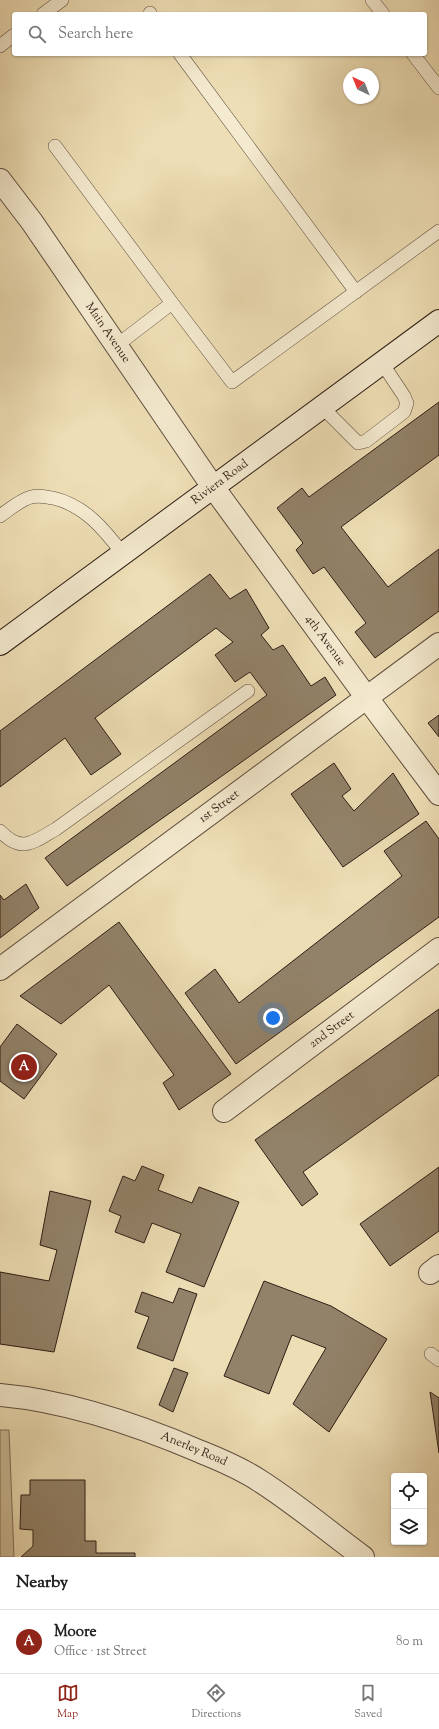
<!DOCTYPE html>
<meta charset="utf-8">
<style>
body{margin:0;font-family:"Sorts Mill Goudy",serif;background:#f2f2f2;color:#222}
.controls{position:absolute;right:12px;bottom:12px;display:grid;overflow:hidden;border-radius:4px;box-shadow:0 1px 3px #0004}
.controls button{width:36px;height:36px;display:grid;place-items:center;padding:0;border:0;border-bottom:1px solid #e0e0e0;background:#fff;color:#222;font:20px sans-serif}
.compass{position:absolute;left:343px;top:68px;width:36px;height:36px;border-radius:50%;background:#fff;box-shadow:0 1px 3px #0004;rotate:317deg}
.you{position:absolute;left:273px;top:1018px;width:14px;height:14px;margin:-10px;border:3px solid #fff;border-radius:50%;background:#1a73e8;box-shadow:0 0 0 6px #1a73e833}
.badge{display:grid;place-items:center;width:26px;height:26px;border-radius:50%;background:#8f2418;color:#fff;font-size:13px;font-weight:700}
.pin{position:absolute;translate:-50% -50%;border:2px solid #fff;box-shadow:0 1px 4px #0006}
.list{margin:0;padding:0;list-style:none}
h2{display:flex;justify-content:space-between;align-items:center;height:52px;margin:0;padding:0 16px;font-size:17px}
h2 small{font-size:13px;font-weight:400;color:#767676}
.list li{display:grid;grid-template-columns:26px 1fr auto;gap:12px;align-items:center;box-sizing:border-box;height:64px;padding:0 16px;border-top:1px solid #e0e0e0}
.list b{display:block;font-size:15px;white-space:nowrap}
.list p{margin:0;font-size:13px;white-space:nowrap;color:#767676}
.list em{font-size:13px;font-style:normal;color:#767676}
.icon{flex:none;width:22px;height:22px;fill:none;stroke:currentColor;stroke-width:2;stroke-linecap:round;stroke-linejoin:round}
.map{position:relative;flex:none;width:439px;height:1557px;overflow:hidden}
.search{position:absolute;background:#fff;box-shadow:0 1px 3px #0004;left:12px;right:12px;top:12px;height:44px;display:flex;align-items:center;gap:10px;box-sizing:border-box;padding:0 14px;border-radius:4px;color:#767676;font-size:15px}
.sheet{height:116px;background:#fff}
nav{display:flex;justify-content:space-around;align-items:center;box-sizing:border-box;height:56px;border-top:1px solid #e0e0e0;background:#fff;font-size:11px;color:#767676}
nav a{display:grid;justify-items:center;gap:2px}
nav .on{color:#8f2418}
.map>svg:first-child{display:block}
</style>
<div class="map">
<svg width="439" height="1557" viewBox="0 0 439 1557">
<rect width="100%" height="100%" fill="#eedeb5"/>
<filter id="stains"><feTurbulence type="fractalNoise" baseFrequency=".005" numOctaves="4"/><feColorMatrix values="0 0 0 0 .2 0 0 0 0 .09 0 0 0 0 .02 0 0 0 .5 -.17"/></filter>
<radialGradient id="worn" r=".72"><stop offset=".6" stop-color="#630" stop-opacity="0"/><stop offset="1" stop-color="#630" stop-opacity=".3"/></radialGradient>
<path fill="#cdbd9a" stroke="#7e6e58" d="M 0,1430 L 9,1430 L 14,1557 L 0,1557 Z"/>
<path fill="#928269" stroke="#2e1e16" d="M 439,402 L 439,455 L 341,527 L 388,587 L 439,549 L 439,611 L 375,658 L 355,632 L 366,623 L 324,567 L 313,574 L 296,550 L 303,543 L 277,508 L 302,488 L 309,497 Z
M 210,574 L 230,599 L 246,589 L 269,628 L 261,635 L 273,650 L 283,645 L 311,686 L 325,677 L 336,695 L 67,886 L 45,858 L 267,695 L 250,672 L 235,682 L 215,655 L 233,642 L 216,628 L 95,718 L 121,754 L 91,775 L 65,738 L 0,787 L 0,731 Z
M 439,715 L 439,737 L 428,723 Z
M 334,763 L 351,789 L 342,796 L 354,811 L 393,773 L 419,814 L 343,867 L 291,794 Z
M 426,821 L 439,839 L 439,917 L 236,1064 L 185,993 L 215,969 L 239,1003 L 402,876 L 384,851 Z
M 26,884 L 39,908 L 0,938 L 0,895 L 4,900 Z
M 119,922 L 231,1074 L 179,1110 L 163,1083 L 174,1075 L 109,985 L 61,1024 L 20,996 Z
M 439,1009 L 439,1075 L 303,1172 L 318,1194 L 302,1206 L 255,1140 Z
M 17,1024 L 57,1054 L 24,1099 L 0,1081 L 0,1047 Z
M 142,1166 L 164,1175 L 158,1190 L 192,1203 L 199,1187 L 239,1202 L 204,1287 L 166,1272 L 181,1234 L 152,1223 L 144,1243 L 115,1232 L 121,1216 L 109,1211 L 123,1176 L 135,1181 Z
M 439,1167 L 439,1231 L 390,1266 L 360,1224 Z
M 50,1191 L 91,1201 L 54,1352 L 0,1344 L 0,1272 L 49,1281 L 57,1250 L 40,1245 Z
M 264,1281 L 331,1306 L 387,1339 L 329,1432 L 293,1404 L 326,1348 L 292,1335 L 269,1394 L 224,1376 Z
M 179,1288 L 197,1294 L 173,1361 L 137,1348 L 149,1317 L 135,1312 L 142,1292 L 173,1303 Z
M 174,1368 L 188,1373 L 173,1412 L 159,1405 Z
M 430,1392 L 439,1398 L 439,1453 Z
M 30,1480 L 85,1480 L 85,1541 L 96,1541 L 96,1553 L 135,1553 L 135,1557 L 21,1557 L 33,1546 L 33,1530 L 20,1529 L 21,1495 L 30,1495 Z"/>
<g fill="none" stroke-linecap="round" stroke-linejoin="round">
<g stroke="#5e4e3e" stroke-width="14">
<path id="service" d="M 372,0 L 383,14
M 150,13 L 150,14
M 43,14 L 62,0
M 0,46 L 14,35
M 180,54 L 356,292
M 413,54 L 439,88
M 55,146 L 172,303
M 116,346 L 172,303 L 232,382 L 439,231
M 322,407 L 358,443 L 366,441 L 404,412 L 407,403 L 404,396 L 382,363
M 0,516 C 10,509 20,500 31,497 C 39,495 46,497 53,498 C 84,505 104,529 123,554
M 0,831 C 22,854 33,842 56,829 L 248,691
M 431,1354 L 439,1360"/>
</g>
<g stroke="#5e4e3e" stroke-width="24">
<g id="minor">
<path id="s1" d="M 0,180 L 32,222 L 213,487 L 367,698 L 439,794"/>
<path id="s2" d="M 0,969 L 439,644"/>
<path id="s3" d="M 224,1111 L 439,949"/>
<path d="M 430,1273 L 439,1266"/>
</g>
</g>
<g stroke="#5e4e3e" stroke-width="24">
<g id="tertiary">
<path id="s4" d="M 0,1395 C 69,1401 138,1425 201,1452 C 221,1460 242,1469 260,1481 C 296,1504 329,1532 363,1557"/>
</g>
</g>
<g stroke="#2e1e16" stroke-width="24">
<g id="secondary">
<path id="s5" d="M 0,644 L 439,321"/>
</g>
</g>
<use href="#service" stroke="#f4eacf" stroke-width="13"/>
<use href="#minor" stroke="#f4eacf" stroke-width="22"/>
<use href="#tertiary" stroke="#f4eacf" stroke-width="22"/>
<use href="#secondary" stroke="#f4eacf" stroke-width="22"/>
</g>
<g text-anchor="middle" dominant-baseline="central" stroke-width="3" stroke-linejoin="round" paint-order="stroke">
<g font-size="12" fill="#2e1e16" stroke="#f4eacf">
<text stroke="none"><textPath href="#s1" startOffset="187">Main Avenue</textPath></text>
<text stroke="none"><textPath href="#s5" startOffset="273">Riviera Road</textPath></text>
<text stroke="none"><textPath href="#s1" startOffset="564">4th Avenue</textPath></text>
<text stroke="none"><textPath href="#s2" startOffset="273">1st Street</textPath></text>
<text stroke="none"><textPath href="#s3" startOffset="135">2nd Street</textPath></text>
<text stroke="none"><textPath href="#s4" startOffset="202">Anerley Road</textPath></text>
</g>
</g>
<rect width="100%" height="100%" filter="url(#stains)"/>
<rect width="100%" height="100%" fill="url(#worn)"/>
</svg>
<div class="controls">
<button><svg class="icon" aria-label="locate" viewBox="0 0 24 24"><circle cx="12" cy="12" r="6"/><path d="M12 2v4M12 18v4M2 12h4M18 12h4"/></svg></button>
<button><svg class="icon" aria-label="layers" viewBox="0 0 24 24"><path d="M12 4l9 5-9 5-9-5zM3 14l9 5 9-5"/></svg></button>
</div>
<svg class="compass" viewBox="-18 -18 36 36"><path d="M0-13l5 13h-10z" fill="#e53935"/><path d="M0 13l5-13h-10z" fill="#767676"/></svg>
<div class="you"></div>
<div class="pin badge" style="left:24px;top:1067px">A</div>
<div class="search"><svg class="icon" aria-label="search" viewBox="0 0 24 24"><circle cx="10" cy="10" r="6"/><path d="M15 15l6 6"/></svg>Search here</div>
</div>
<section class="sheet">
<h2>Nearby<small></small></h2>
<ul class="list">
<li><span class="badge">A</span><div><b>Moore</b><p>Office · 1st Street</p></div><em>80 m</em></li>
</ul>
</section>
<nav>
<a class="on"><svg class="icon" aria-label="map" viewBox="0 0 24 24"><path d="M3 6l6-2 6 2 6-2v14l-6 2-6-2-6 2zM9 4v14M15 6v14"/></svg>Map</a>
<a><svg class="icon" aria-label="directions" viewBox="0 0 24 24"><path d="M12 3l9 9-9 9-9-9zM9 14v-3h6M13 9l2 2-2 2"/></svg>Directions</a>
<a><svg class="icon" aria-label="saved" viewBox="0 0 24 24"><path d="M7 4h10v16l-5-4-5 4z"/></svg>Saved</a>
</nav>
